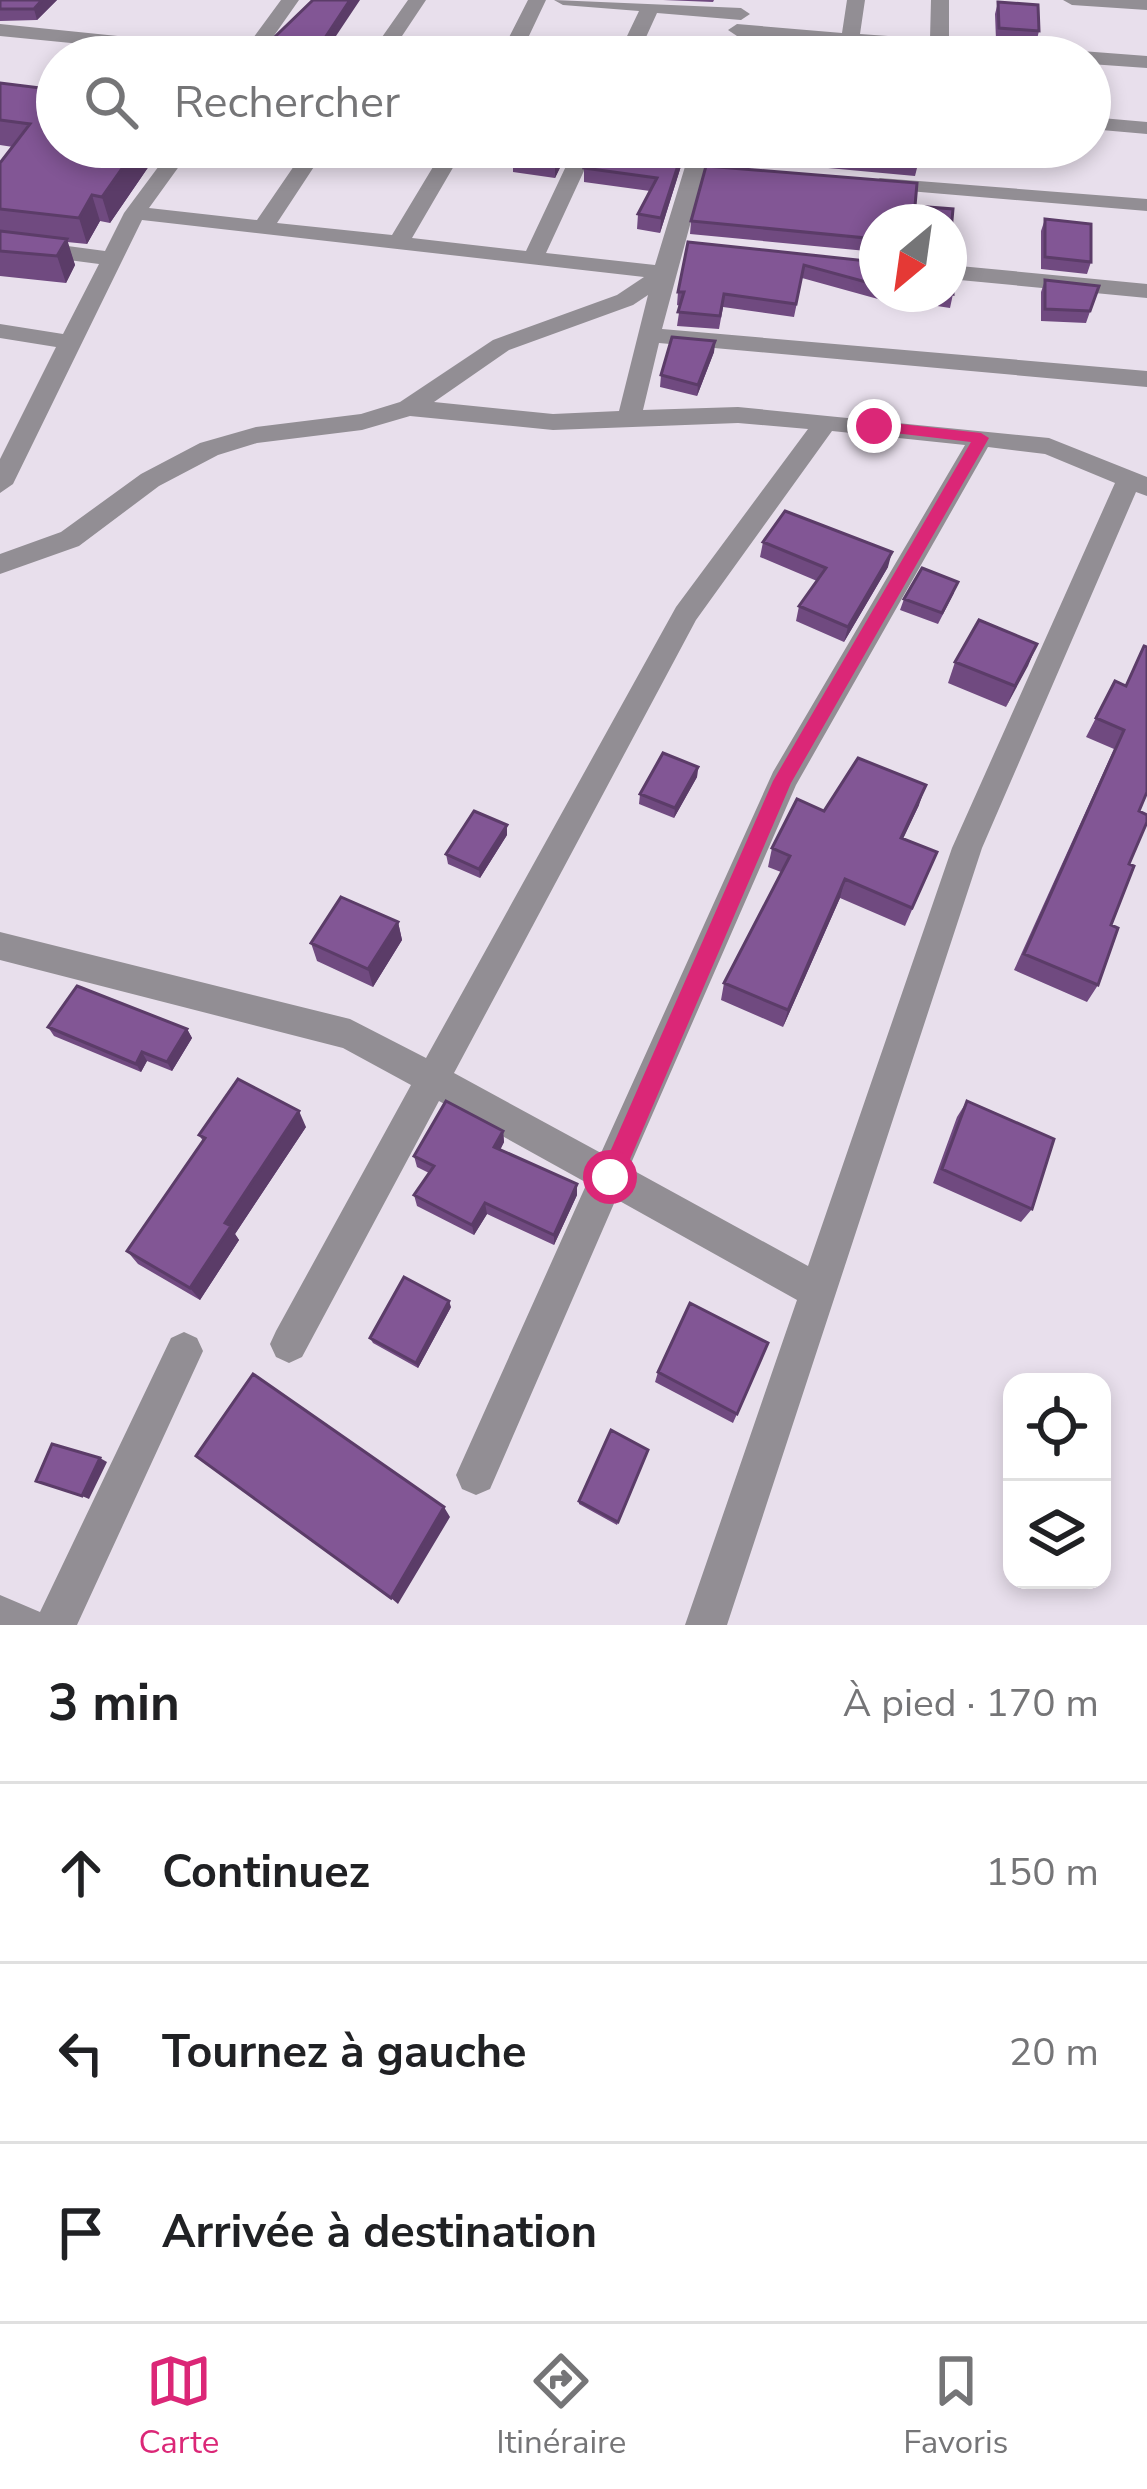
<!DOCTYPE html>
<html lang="fr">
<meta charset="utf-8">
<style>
body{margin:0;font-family:"Nunito Sans",sans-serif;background:#f6f6f6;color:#202124}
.controls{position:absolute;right:36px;bottom:36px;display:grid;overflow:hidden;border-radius:24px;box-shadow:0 6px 18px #0003}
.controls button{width:108px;height:108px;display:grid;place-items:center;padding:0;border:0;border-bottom:3px solid #e0e0e0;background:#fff;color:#202124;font:60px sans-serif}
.compass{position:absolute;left:859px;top:204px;width:108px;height:108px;border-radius:50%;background:#fff;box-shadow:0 6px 18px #0003;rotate:209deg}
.stop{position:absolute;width:36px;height:36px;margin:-27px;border:9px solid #db2777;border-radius:50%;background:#fff}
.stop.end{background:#db2777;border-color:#fff;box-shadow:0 3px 12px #0008}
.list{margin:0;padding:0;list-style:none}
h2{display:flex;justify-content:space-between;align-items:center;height:156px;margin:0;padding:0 48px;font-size:51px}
h2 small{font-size:39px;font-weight:400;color:#757577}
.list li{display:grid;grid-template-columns:78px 1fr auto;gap:36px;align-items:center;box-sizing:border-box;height:180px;padding:0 48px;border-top:3px solid #e0e0e0}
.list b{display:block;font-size:45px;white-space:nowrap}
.list em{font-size:39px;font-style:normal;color:#757577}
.icon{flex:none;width:66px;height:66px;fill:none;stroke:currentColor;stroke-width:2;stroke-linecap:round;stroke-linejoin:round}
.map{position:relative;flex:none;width:1147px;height:1625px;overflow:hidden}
.search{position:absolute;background:#fff;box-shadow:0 6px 18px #0003;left:36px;right:36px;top:36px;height:132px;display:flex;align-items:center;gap:30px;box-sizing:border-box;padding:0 42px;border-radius:66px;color:#757577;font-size:45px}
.sheet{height:696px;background:#fff}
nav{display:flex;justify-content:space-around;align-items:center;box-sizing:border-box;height:168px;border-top:3px solid #e0e0e0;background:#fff;font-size:33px;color:#757577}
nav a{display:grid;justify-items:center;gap:6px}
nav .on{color:#db2777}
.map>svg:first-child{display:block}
</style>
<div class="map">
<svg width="1147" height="1625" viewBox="0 0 1147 1625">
<rect width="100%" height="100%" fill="#e8dfec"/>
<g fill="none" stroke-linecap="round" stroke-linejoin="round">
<path fill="#928e94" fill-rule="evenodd" d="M 281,0 L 299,0 L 259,57 L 213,57 L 0,36 L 0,24 L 245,49 Z
M 408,0 L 426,0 L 388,57 L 368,57 Z
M 528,0 L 546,0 L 519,57 L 499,57 Z
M 554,0 L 741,8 L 750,14 L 741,20 L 657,13 L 637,57 L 617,57 L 639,11 L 563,5 Z
M 847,0 L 865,0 L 860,34 L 930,39 L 931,0 L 949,0 L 949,41 L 1147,56 L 1147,68 L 1090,64 L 1090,57 L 1009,57 L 737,36 L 728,30 L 737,24 L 842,33 Z
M 1063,0 L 1147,0 L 1147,10 L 1072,5 Z
M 1090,117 L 1147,122 L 1147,134 L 1090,129 Z
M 173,147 L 193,147 L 149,208 L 257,220 L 307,147 L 327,147 L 277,223 L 392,235 L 445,147 L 465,147 L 412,238 L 526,251 L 575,147 L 595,147 L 546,253 L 655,265 L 691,147 L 711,147 L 662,329 L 1147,371 L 1147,387 L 659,343 L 643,410 L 738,407 L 1049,438 L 1147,477 L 1147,496 L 1136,492 L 982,848 L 727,1625 L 685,1625 L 797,1300 L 616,1199 L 490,1489 L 476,1495 L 462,1489 L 456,1475 L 587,1183 L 439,1101 L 302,1357 L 289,1363 L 276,1357 L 270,1344 L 276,1331 L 411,1085 L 343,1048 L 0,960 L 0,932 L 350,1019 L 426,1058 L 676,607 L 808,429 L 738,423 L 553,430 L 410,416 L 362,430 L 257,443 L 218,455 L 159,486 L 79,546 L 0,574 L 0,554 L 61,532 L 141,474 L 200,443 L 256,427 L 361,414 L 400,402 L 493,340 L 617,295 L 644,277 L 142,220 L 13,484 L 0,493 L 0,459 L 56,347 L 0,338 L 0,324 L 63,334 L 99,264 L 0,251 L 0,237 L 105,251 L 124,213 ZM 648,295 L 619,411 L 553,414 L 434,402 L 509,350 L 633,305 ZM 832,431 L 965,445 L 773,772 L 601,1153 L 454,1073 L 696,620 ZM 988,447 L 1045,454 L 1115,483 L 952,848 L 808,1266 L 629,1168 L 796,785 Z
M 880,178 L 1147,199 L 1147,211 L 873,188 L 870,184 Z
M 949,265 L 1147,284 L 1147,298 L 949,279 Z
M 184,1332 L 197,1338 L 203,1351 L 77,1625 L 0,1625 L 0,1595 L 40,1612 L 171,1338 Z"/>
</g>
<path fill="#704a80" d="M 0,0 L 57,0 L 37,20 L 0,21 Z
M 663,0 L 714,0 L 713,2 Z
M 998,2 L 1039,31 L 1036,43 L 996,40 L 995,14 Z
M 0,83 L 57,147 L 162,147 L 110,223 L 100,221 L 87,244 L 67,242 L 75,265 L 66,283 L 0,276 L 0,163 L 13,147 L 0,145 Z
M 247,147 L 280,147 L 275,154 Z
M 473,147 L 570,147 L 555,178 L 513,172 L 513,161 L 474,155 Z
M 591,147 L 687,147 L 660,233 L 637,229 L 638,214 L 650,191 L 584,182 L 584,168 Z
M 713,147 L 760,147 L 758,163 L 712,159 Z
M 832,147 L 918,164 L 915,176 L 828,168 Z
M 915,206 L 877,222 L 877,252 L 690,234 L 691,221 Z
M 1045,219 L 1091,262 L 1087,274 L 1041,269 L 1041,231 Z
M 688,242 L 877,262 L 877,294 L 953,294 L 950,308 L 898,300 L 896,304 L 802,278 L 794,317 L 723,307 L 719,329 L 677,326 L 680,306 L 677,305 L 678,292 Z
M 1045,280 L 1099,286 L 1086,323 L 1041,321 L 1041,292 Z
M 715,341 L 714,352 L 697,396 L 660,387 L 661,375 Z
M 763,542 L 888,567 L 844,642 L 796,621 L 799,606 L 817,581 L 760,557 Z
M 954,593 L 938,624 L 900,610 L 904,599 Z
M 1037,644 L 1006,707 L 948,683 L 955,662 Z
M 1144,646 L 1139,811 L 1129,864 L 1111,925 L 1098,985 L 1087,1002 L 1014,970 L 1114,749 L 1086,737 L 1115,681 L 1125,686 Z
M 698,767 L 697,777 L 674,818 L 639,804 L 640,794 Z
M 919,805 L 903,838 L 937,852 L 905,926 L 840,898 L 783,1027 L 721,1000 L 724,983 L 781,872 L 768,867 L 772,848 L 824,811 Z
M 507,835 L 480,878 L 448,864 L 446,854 Z
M 398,922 L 402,940 L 373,987 L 317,961 L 311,943 Z
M 48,1027 L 187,1029 L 192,1038 L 172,1071 L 147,1061 L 141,1072 L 54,1036 Z
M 967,1101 L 1032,1209 L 1021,1222 L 933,1183 L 957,1117 Z
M 306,1127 L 235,1234 L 239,1240 L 200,1300 L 138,1264 L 127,1251 L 203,1141 L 199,1135 Z
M 503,1131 L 504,1142 L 500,1150 L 577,1195 L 554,1245 L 487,1214 L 474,1235 L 417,1206 L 414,1195 L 429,1173 L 417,1167 L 414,1156 Z
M 451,1307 L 418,1368 L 373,1343 L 370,1338 Z
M 768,1343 L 733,1423 L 655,1382 L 658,1372 Z
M 648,1450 L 617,1525 L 579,1504 L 579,1501 Z"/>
<path fill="#5b3c68" d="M 42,0 L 57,0 L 37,20 L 34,9 Z
M 350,0 L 360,0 L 322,57 L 319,47 Z
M 137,147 L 162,147 L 110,223 L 102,197 Z
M 563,147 L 570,147 L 555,178 L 555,164 Z
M 684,147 L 687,147 L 660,233 L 661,218 Z
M 92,195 L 100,221 L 87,244 L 79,218 Z
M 67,239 L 75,265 L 66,283 L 57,256 Z
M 715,341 L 714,352 L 697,396 L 698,385 Z
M 892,552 L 888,567 L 844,642 L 848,627 Z
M 1037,644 L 1028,666 L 1006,707 L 1015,686 Z
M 698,767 L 697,777 L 674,818 L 675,808 Z
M 926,785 L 919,805 L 895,856 L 901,838 Z
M 507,825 L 507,835 L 480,878 L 479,869 Z
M 845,879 L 840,898 L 783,1027 L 788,1010 Z
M 398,922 L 402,940 L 373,987 L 368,969 Z
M 187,1029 L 192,1038 L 172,1071 L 167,1062 Z
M 142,1052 L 147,1061 L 141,1072 L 136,1064 Z
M 299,1111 L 306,1127 L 235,1234 L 239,1240 L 200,1300 L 190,1288 L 225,1223 Z
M 503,1131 L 504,1142 L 496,1158 L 494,1147 Z
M 577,1184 L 577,1195 L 554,1245 L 554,1235 Z
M 485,1203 L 487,1214 L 474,1235 L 472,1225 Z
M 449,1301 L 451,1307 L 418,1368 L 416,1363 Z
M 100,1458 L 107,1462 L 89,1499 L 82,1496 Z
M 444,1507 L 450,1517 L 398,1604 L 391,1598 Z"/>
<path fill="#825695" stroke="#5b3c68" stroke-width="3" d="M 0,0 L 42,0 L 34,9 L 0,9 Z
M 313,0 L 350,0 L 319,47 L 353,54 L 350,57 L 254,57 Z
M 998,2 L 1038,5 L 1039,31 L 999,28 Z
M 517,48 L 560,57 L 512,57 Z
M 999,49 L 1039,50 L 1040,57 L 999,57 Z
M 0,83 L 57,90 L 57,147 L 137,147 L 102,197 L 92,195 L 79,218 L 0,209 L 0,163 L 30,124 L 0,120 Z
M 519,147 L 563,147 L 555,164 L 513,158 Z
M 591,147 L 684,147 L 661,218 L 638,214 L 657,178 L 584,168 Z
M 832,147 L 919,147 L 918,164 L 830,157 Z
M 706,166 L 917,183 L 915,206 L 953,209 L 949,253 L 949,222 L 877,222 L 877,239 L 691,221 Z
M 1045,219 L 1091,224 L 1091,262 L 1045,257 Z
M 0,231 L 67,239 L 57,256 L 0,251 Z
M 688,242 L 877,262 L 877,285 L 804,265 L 796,304 L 724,294 L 720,316 L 678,312 L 684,292 L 678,292 Z
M 949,266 L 953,270 L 953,294 L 949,293 Z
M 1045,280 L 1099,286 L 1090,311 L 1045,309 Z
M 672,337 L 715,341 L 698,385 L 661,375 Z
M 785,511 L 892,552 L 848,627 L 799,606 L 826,568 L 763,542 Z
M 922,568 L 958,582 L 942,613 L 904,599 Z
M 979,620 L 1037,644 L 1015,686 L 955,662 Z
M 1144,646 L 1147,647 L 1147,792 L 1139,811 L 1147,815 L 1147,822 L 1129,864 L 1134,866 L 1111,925 L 1118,928 L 1098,985 L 1024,954 L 1124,730 L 1096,718 L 1115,681 L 1126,686 Z
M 663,753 L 698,767 L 675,808 L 640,794 Z
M 858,758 L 926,785 L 901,838 L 937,852 L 912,908 L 845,879 L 788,1010 L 724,983 L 790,856 L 772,848 L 797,799 L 824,811 Z
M 474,811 L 507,825 L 479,869 L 446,854 Z
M 341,897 L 398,922 L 368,969 L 311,943 Z
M 77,986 L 187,1029 L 167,1062 L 142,1052 L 136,1064 L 48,1027 Z
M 238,1079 L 299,1111 L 225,1223 L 231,1226 L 190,1288 L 127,1251 L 205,1138 L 199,1135 Z
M 446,1101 L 503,1131 L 494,1147 L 577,1184 L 554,1235 L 485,1203 L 472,1225 L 414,1195 L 434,1166 L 414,1156 Z
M 967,1101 L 1054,1139 L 1032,1209 L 942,1169 Z
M 404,1277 L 449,1301 L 416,1363 L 370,1338 Z
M 690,1303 L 768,1343 L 737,1414 L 658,1372 Z
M 253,1374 L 444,1507 L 391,1598 L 196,1456 Z
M 611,1430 L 648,1450 L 618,1522 L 579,1501 Z
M 52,1444 L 100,1458 L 82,1496 L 36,1481 Z"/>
<path fill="#db2777" d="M 874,421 L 981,433 L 989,438 L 791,783 L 619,1185 L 610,1188 L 599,1177 L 773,781 L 971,442 L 869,430 L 867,426 Z"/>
</svg>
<div class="controls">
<button><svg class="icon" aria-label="locate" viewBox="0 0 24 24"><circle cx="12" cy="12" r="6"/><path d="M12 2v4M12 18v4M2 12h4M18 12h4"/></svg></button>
<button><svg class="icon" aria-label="layers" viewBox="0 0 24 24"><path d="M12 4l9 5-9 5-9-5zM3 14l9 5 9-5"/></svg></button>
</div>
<svg class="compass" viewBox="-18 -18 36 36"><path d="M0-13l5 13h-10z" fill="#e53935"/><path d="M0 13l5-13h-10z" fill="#757577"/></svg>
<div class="stop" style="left:610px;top:1177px"></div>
<div class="stop end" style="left:874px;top:426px"></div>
<div class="search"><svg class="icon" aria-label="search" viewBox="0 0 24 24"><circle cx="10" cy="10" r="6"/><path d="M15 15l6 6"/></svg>Rechercher</div>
</div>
<section class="sheet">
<h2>3 min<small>À pied · 170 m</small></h2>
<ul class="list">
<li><svg class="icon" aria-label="ahead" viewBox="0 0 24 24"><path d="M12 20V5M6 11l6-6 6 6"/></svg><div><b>Continuez</b></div><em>150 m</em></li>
<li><svg class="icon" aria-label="left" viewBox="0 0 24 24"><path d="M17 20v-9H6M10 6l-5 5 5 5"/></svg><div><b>Tournez à gauche</b></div><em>20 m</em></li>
<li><svg class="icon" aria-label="arrive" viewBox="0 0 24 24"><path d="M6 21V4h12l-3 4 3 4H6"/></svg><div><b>Arrivée à destination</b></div></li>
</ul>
</section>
<nav>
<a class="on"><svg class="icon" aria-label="map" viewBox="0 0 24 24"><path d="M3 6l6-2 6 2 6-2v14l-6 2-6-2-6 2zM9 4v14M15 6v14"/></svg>Carte</a>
<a><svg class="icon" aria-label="directions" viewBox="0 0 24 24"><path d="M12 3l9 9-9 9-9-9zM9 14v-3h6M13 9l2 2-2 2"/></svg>Itinéraire</a>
<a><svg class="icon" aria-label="saved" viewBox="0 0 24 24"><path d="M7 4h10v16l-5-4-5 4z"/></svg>Favoris</a>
</nav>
